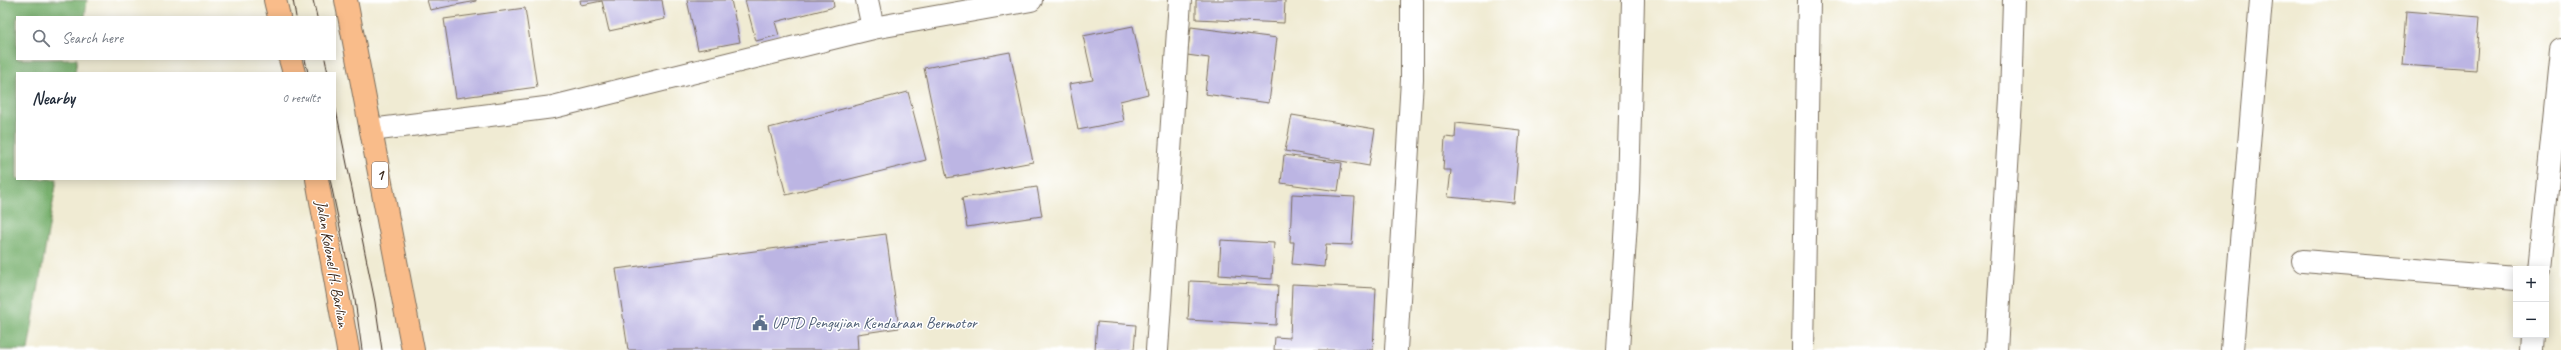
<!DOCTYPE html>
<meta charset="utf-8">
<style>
body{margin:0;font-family:Caveat,sans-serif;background:#f6f6f7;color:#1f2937}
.controls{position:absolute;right:12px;bottom:12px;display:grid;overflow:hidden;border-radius:0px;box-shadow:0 2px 10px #0003}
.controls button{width:36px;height:36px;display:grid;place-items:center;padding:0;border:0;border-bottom:1px solid #e0e1e3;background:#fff;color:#1f2937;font:20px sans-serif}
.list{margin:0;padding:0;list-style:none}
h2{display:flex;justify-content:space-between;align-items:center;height:52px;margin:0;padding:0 16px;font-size:17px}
h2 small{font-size:13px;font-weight:400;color:#747a83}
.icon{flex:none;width:22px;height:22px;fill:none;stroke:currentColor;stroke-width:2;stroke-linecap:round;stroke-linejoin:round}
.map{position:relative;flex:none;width:2561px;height:350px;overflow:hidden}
.search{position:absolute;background:#fff;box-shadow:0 2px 10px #0003;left:16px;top:16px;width:320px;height:44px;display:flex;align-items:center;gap:10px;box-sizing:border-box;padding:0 14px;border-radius:0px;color:#747a83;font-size:15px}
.panel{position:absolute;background:#fff;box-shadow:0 2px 10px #0003;left:16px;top:72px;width:320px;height:108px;border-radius:0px}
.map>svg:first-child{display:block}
</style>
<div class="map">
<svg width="2561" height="350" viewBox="0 0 2561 350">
<rect width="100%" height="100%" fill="#fff"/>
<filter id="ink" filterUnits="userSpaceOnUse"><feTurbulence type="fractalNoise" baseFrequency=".025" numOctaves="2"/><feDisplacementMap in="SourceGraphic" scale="8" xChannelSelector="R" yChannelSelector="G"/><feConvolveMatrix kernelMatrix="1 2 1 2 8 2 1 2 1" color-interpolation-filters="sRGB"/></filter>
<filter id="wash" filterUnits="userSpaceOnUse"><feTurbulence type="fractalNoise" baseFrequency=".012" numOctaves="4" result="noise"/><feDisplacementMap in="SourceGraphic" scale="16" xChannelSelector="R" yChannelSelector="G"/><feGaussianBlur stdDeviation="0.9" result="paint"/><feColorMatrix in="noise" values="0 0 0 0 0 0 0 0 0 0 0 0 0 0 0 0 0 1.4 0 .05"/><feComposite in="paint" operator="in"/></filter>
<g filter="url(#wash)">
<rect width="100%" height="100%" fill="#f0ebd3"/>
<path fill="#78b06e" stroke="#5a6d46" d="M 0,0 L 87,0 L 85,17 L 17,17 L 17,59 L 77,59 L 75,73 L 17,73 L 17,179 L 57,179 L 28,350 L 0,350 Z"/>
<g id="blocks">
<path fill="#bcb5e3" d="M 427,0 L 476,0 L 476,1 L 430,10 Z
M 580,0 L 662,0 L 665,19 L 609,31 L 602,1 L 581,5 Z
M 687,0 L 731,0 L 740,42 L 698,50 Z
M 745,0 L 833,0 L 834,7 L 775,22 L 779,35 L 756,41 Z
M 1196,0 L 1285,0 L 1284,23 L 1196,19 Z
M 525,8 L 537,87 L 456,98 L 444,19 Z
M 2406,11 L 2480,17 L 2476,70 L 2402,65 Z
M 1133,26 L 1148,94 L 1120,101 L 1124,121 L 1078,130 L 1069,84 L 1093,80 L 1083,36 Z
M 1191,27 L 1277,38 L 1269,103 L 1205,94 L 1209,58 L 1187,55 Z
M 1010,52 L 1033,162 L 947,178 L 924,68 Z
M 908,92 L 926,160 L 786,195 L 769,128 Z
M 1292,115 L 1375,129 L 1369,166 L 1285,151 Z
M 1456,123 L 1520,130 L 1514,203 L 1448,197 L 1451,170 L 1443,170 L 1445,137 L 1455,138 Z
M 1284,155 L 1342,163 L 1338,191 L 1281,183 Z
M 1037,187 L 1042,216 L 967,227 L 962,198 Z
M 1292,194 L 1355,197 L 1352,245 L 1326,244 L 1324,267 L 1292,264 L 1294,242 L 1290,242 Z
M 886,234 L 899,328 L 857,334 L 858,350 L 628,350 L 616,269 Z
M 1221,240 L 1274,243 L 1272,279 L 1219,275 Z
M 1190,281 L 1278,285 L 1276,325 L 1188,320 Z
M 1292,284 L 1376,288 L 1373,350 L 1274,350 L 1275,337 L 1290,338 Z
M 1097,322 L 1136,325 L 1134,350 L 1095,350 Z"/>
</g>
</g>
<g filter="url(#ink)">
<use href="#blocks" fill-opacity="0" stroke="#7a6e5d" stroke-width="1"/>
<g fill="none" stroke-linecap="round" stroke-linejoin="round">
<g stroke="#7a6e5d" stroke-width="24">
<path id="minor" d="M 867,0 L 873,28
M 371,130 L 553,107 L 873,28 L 1031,0
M 2303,261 L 2516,278
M 2539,269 L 2561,50
M 1157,350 L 1180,0
M 1396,350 L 1412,80 L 1412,0
M 1618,350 L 1628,190 L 1633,0
M 1803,350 L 1809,0
M 1996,350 L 2011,99 L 2014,0
M 2232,350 L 2261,0
M 2531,350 L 2532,335"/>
</g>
<g stroke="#7a6e5d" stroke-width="24">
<path id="highway" d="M 275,0 L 279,17
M 346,0 L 413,350
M 290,59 L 294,73
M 317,179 L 348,350"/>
</g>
<use href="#minor" stroke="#fff" stroke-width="22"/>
<use href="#highway" stroke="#f9bc8a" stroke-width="22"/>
<path stroke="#3b2a1e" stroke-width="1" d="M 293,0 L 296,17
M 313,0 L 317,17
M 305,59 L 308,73
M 325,59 L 328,73
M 335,105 L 375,302 L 382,350
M 330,179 L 355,300 L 362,350"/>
</g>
</g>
<defs>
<g id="civic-bare" transform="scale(1.2)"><path d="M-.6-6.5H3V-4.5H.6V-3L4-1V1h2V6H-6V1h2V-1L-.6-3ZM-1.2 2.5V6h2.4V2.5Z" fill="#5c6f8a" stroke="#fff" stroke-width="2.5" paint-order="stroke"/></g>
</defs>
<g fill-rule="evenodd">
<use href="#civic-bare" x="760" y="323"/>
</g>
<g text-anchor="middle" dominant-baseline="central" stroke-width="3" stroke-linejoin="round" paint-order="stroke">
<rect fill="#fff" stroke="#766a62" stroke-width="1" x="372" y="162" width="16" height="26" rx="3"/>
<g font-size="15" font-weight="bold" fill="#3b2a1e">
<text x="380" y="175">1</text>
</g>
<g font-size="16" fill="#3b2a1e" stroke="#fff">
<text transform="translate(332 264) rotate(80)">Jalan Kolonel H. Barlian</text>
</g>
<g font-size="16" fill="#4e5e75" stroke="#fff" text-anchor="start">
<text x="772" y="323">UPTD Pengujian Kendaraan Bermotor</text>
</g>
</g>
</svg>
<div class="controls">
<button>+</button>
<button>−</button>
</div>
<div class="search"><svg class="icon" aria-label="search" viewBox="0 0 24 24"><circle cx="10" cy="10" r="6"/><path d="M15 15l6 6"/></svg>Search here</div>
<section class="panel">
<h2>Nearby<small>0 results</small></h2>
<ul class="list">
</ul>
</section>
</div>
